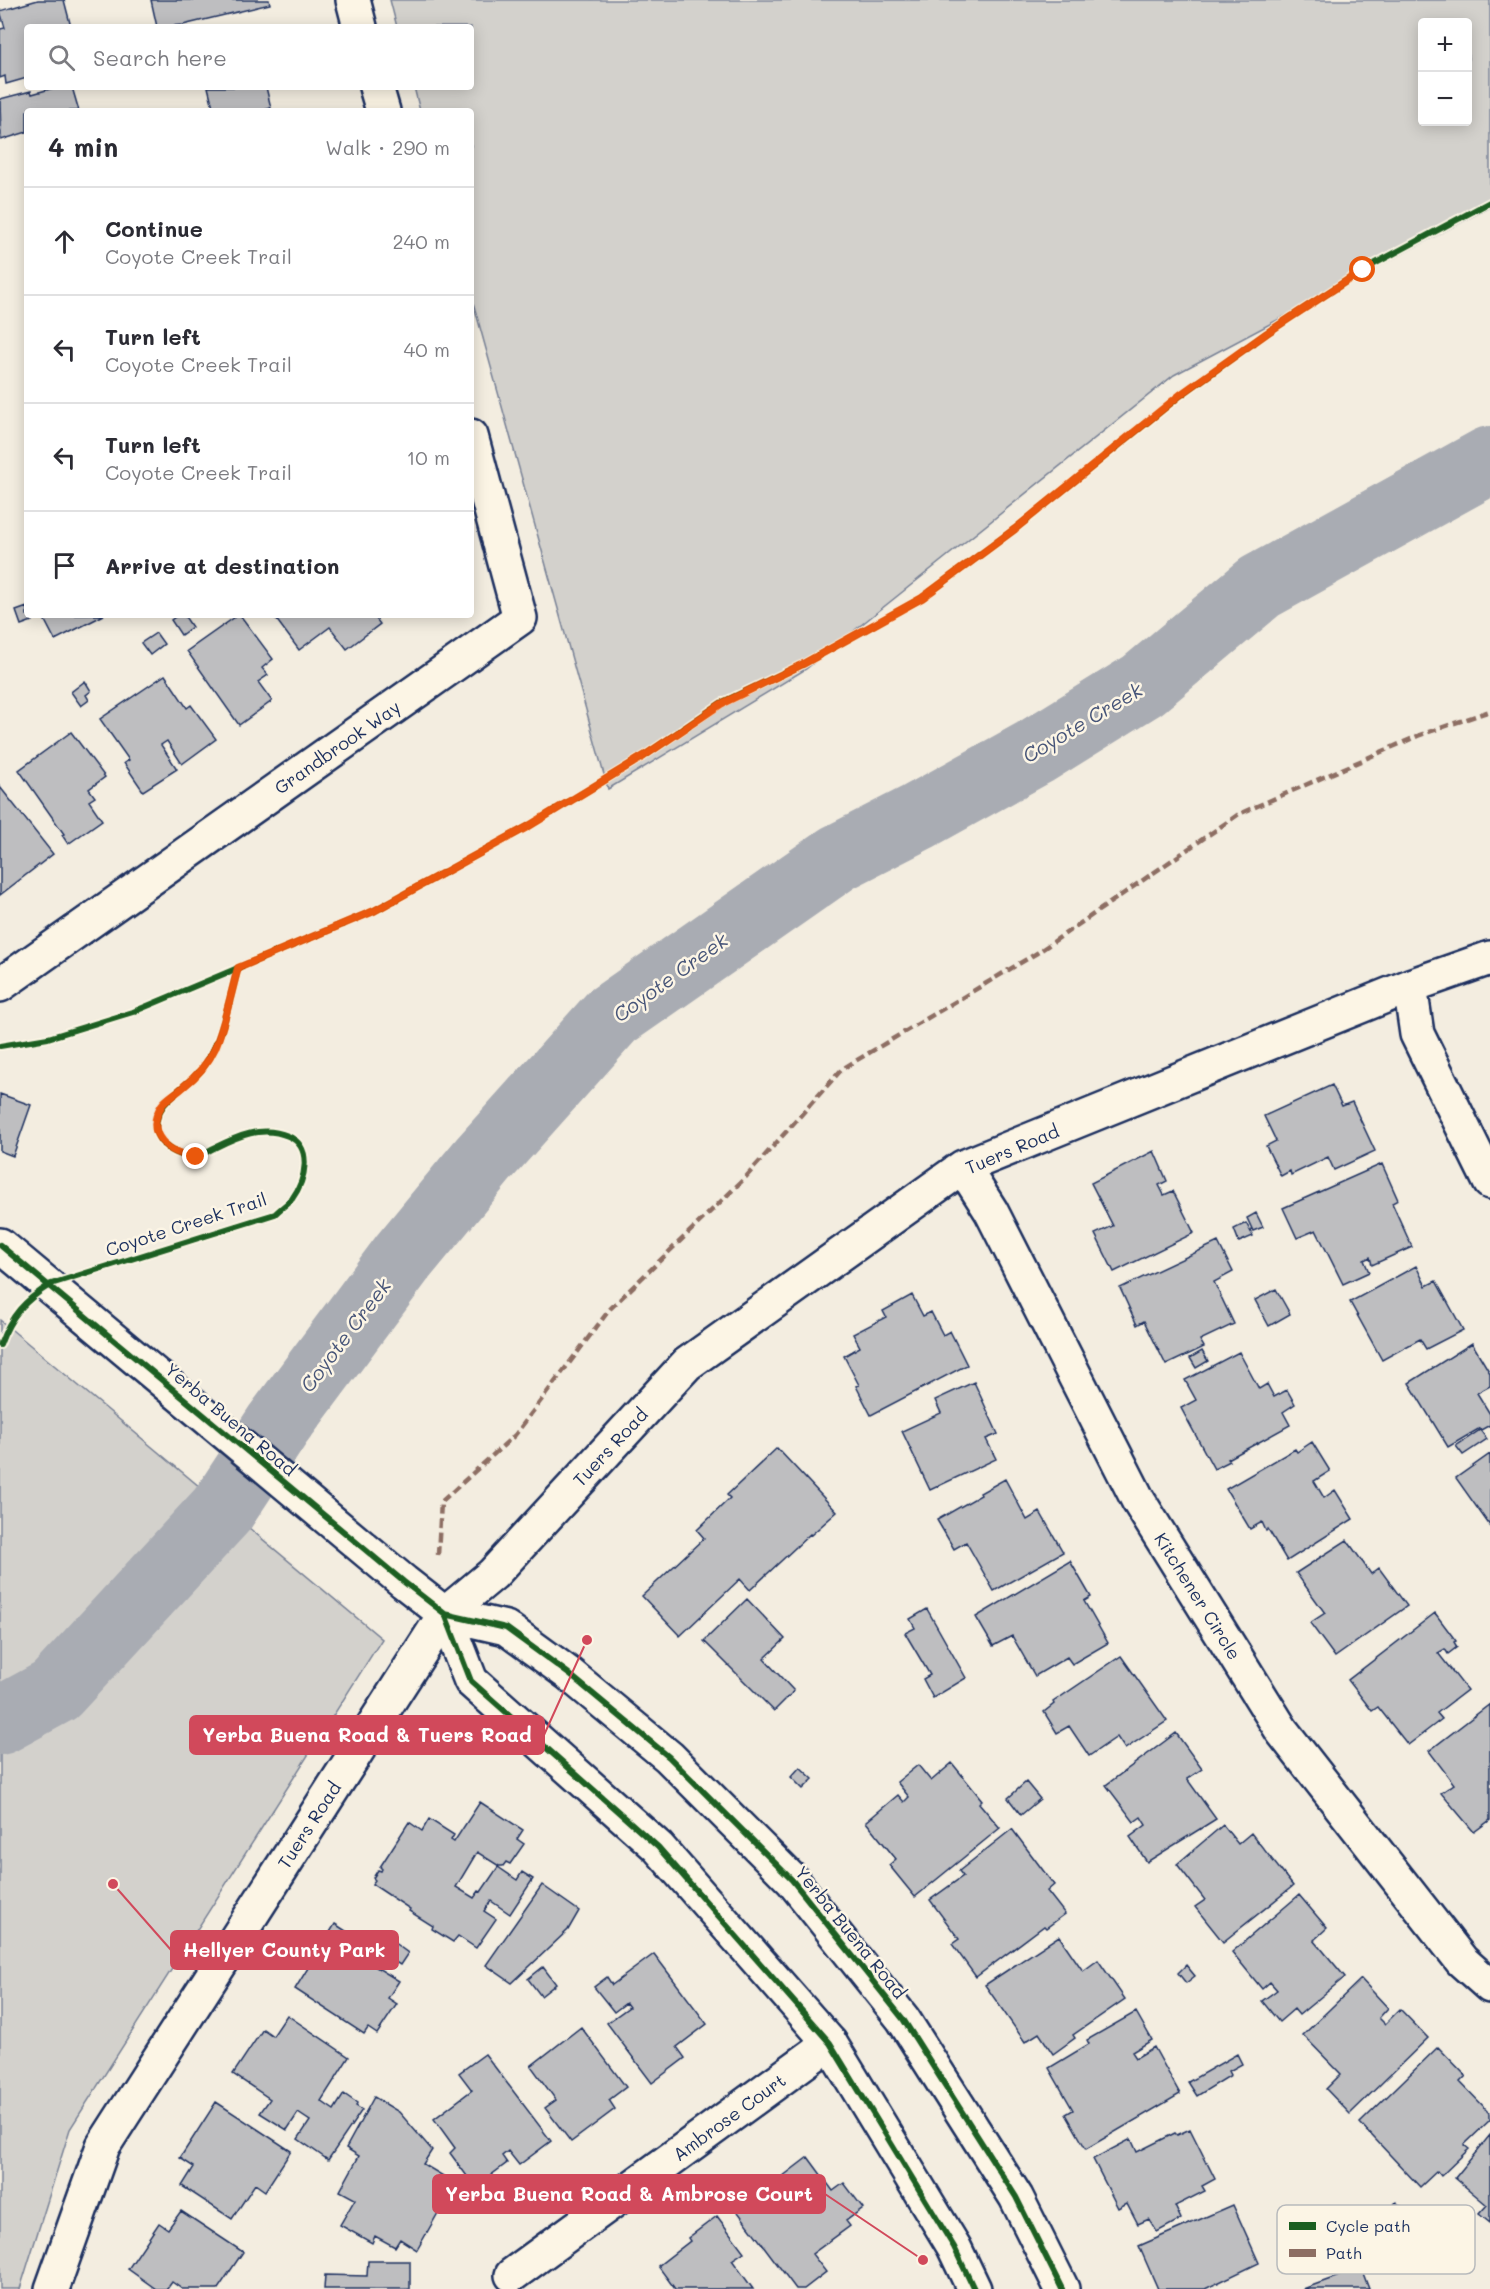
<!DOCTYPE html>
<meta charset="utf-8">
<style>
body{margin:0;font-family:Mali,sans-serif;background:#f7f7f7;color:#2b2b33}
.controls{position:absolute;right:18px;top:18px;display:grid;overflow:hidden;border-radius:6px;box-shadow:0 3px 15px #0003}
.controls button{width:54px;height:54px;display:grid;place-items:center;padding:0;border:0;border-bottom:2px solid #e1e1e2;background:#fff;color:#2b2b33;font:30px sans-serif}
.stop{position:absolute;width:18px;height:18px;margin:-14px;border:4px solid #ea580c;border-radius:50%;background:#fff}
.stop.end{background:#ea580c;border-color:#fff;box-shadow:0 2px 6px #0008}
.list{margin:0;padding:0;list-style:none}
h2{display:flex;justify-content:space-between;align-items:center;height:78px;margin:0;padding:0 24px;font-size:26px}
h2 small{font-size:20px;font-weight:400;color:#7c7c81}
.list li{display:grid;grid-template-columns:39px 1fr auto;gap:18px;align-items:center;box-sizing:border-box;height:108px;padding:0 24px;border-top:2px solid #e1e1e2}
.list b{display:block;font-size:22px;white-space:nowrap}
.list p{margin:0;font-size:20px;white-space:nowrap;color:#7c7c81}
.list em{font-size:20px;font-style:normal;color:#7c7c81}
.icon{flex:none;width:33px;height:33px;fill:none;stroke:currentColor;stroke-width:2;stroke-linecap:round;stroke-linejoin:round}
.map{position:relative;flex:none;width:1490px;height:2289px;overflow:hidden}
.search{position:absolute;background:#fff;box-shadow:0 3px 15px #0003;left:24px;top:24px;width:450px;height:66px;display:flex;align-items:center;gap:15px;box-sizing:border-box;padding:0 21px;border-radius:6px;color:#7c7c81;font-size:22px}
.panel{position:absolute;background:#fff;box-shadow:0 3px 15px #0003;left:24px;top:108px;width:450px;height:510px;border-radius:6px}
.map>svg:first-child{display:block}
</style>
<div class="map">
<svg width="1490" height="2289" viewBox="0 0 1490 2289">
<rect width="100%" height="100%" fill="#f3ede0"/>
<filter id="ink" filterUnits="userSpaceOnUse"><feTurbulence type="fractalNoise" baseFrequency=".0167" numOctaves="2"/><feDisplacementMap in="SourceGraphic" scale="12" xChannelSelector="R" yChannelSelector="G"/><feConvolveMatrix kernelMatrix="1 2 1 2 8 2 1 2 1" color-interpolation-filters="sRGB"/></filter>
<g filter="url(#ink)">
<path fill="#d3d1cc" stroke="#778095" stroke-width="1.5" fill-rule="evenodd" d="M 390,0 L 1490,0 L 1490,207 L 1174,375 L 806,669 L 608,789 L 471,295 L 471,111 L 420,111 L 414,87 L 471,87 L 471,27 L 397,27 ZM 1422,22 L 1468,22 L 1468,122 L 1422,122 Z
M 0,1320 L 382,1639 L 70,2129 L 20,2289 L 0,2289 Z"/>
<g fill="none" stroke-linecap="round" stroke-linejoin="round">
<path stroke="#a9acb3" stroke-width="68" d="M 0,1721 L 55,1691 L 222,1510 L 278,1425 L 403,1257 L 483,1160 L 612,1016 L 838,858 L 918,817 L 1035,752 L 1143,685 L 1260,587 L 1490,460"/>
</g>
<path fill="#bebec0" stroke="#1b2f5e" stroke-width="1.5" d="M 38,0 L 64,0 L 71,27 L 27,27 L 27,78 L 6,84 L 5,76 L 0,78 L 0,29 L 5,28 L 0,11 Z
M 151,0 L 269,0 L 270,4 L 183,25 L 157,27 Z
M 57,87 L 72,87 L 79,111 L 27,111 L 27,132 L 1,140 L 0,99 L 31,91 L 32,94 Z
M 208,87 L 266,87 L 271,108 L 261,111 L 214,111 Z
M 27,607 L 27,615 L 30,615 L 32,621 L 21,625 L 16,611 Z
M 42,615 L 104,615 L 55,640 Z
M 178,615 L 184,615 L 192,627 L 181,635 L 171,620 Z
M 238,615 L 240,615 L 273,659 L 262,668 L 268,675 L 258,682 L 272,701 L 239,725 L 187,651 Z
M 273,615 L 371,615 L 373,618 L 374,616 L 380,624 L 347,649 L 330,627 L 299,650 Z
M 156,633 L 164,644 L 150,655 L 141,643 Z
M 165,675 L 187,708 L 191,705 L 216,739 L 182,764 L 167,741 L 161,745 L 177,769 L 143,791 L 124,763 L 129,760 L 100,719 Z
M 85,681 L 91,691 L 86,695 L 89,700 L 81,706 L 71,692 Z
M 71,732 L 105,777 L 89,789 L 95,797 L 89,801 L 102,820 L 68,844 L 62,835 L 64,834 L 19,770 Z
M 0,787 L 53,854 L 0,895 Z
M 1332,1085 L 1342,1106 L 1352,1102 L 1375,1151 L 1334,1170 L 1328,1157 L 1291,1175 L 1290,1171 L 1281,1176 L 1266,1146 L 1276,1141 L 1264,1116 Z
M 0,1094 L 31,1105 L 13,1156 L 0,1151 Z
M 1154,1151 L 1167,1181 L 1159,1185 L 1164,1195 L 1173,1191 L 1194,1233 L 1114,1272 L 1095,1234 L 1113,1226 L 1091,1183 Z
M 1382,1164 L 1398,1200 L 1392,1203 L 1412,1247 L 1372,1265 L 1370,1257 L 1364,1260 L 1369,1272 L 1343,1284 L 1316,1230 L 1297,1238 L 1283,1208 Z
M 1256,1213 L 1263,1227 L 1253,1231 L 1247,1218 Z
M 1246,1223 L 1253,1236 L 1239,1242 L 1234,1229 Z
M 1218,1242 L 1233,1272 L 1214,1282 L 1234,1324 L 1200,1340 L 1204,1347 L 1166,1365 L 1144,1321 L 1137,1325 L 1120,1288 Z
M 1416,1266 L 1426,1286 L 1436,1281 L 1463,1330 L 1426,1349 L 1420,1339 L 1382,1360 L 1350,1302 Z
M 1276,1289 L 1290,1314 L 1269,1326 L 1255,1300 Z
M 912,1295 L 923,1316 L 931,1312 L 943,1335 L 950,1331 L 967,1365 L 871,1415 L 856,1386 L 859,1385 L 844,1356 L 860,1347 L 853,1334 L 886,1317 L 883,1311 Z
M 1472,1343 L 1490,1373 L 1490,1386 L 1477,1393 L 1490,1414 L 1490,1425 L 1481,1430 L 1480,1428 L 1448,1447 L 1409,1383 Z
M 1202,1351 L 1208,1361 L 1196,1368 L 1190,1358 Z
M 1239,1352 L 1259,1389 L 1267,1384 L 1274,1397 L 1287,1390 L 1295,1404 L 1283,1412 L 1290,1425 L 1228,1459 L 1230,1461 L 1214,1469 L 1181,1408 L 1196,1400 L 1185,1380 Z
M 974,1382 L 998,1434 L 986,1439 L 996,1459 L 930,1490 L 902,1431 L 941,1413 L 935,1400 Z
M 1480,1430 L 1487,1439 L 1463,1455 L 1456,1446 Z
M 1312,1442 L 1330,1471 L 1314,1481 L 1324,1498 L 1335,1490 L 1353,1519 L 1287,1561 L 1268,1529 L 1266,1531 L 1262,1522 L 1250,1529 L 1226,1489 L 1295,1449 L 1297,1452 Z
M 777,1448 L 837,1512 L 811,1535 L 810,1534 L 750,1590 L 740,1579 L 680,1636 L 642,1596 L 704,1538 L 697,1530 L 730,1498 L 727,1495 Z
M 1490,1454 L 1490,1526 L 1456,1478 Z
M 1005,1479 L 1027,1520 L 1040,1512 L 1063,1552 L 994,1591 L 966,1542 L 954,1549 L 937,1520 L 981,1495 L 980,1493 Z
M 1347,1540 L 1371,1574 L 1379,1568 L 1407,1606 L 1335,1657 L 1310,1623 L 1325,1613 L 1296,1573 Z
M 1070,1561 L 1091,1597 L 1084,1601 L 1108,1643 L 1072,1664 L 1067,1657 L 1035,1676 L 1012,1636 L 993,1646 L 976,1617 Z
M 747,1599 L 785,1639 L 764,1659 L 794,1691 L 774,1711 L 704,1641 Z
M 927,1609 L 966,1678 L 933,1698 L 923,1679 L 930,1675 L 905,1633 L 915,1628 L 910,1619 Z
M 1435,1613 L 1456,1641 L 1454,1642 L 1457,1647 L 1448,1654 L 1445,1649 L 1438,1653 L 1467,1690 L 1437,1713 L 1442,1719 L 1408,1745 L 1378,1707 L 1372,1711 L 1348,1680 Z
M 1121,1656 L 1167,1721 L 1125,1749 L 1117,1737 L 1089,1756 L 1069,1726 L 1057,1733 L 1044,1712 L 1054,1704 L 1053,1702 Z
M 1490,1704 L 1490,1820 L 1474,1832 L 1441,1793 L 1454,1784 L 1429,1751 Z
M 1176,1733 L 1202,1769 L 1187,1779 L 1216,1819 L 1147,1862 L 1130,1837 L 1146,1825 L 1141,1817 L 1134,1822 L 1106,1785 Z
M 952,1763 L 982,1800 L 979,1803 L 1000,1828 L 915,1897 L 889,1865 L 896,1859 L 866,1822 L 898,1795 L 904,1802 L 909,1797 L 897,1782 L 918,1765 L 931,1781 Z
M 800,1767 L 813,1779 L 803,1789 L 791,1777 Z
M 1026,1782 L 1040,1799 L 1021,1815 L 1008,1798 Z
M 480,1802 L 523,1830 L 517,1839 L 524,1844 L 510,1864 L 506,1862 L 503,1866 L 499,1866 L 477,1852 L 456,1887 L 474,1898 L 479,1891 L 481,1892 L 498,1867 L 517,1880 L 522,1872 L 533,1879 L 510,1914 L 491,1901 L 484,1911 L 496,1919 L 476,1948 L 458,1936 L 453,1942 L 432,1929 L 433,1926 L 409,1911 L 410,1909 L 372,1884 L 375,1880 L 373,1878 L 378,1870 L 381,1871 L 382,1869 L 380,1867 L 409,1822 L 422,1831 L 429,1819 L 454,1835 L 451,1840 L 454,1842 Z
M 1223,1825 L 1238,1844 L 1251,1833 L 1293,1886 L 1223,1942 L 1195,1907 L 1205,1900 L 1177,1864 Z
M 1012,1829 L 1054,1885 L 1047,1891 L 1065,1914 L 1046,1928 L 1044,1926 L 976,1977 L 952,1944 L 959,1939 L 930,1900 L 963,1876 L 959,1871 Z
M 542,1885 L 579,1911 L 568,1930 L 512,1983 L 486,1965 Z
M 1299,1895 L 1327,1928 L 1314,1940 L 1345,1977 L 1299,2015 L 1294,2009 L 1279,2022 L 1262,2001 L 1277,1990 L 1270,1982 L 1262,1989 L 1232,1952 Z
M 335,1924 L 371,1947 L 363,1959 L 399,1981 L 388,1998 L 397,2004 L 377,2034 L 368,2028 L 364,2034 L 295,1989 Z
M 1059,1936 L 1083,1971 L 1098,1960 L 1125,1999 L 1073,2035 L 1075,2038 L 1053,2054 L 1039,2033 L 1025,2042 L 985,1985 Z
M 393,1942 L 408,1953 L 400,1965 L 384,1955 Z
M 654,1954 L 707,2024 L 677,2047 L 685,2058 L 652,2083 L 607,2023 L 629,2007 L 626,2003 L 614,2012 L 594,1987 L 607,1977 L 612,1985 Z
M 1186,1965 L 1195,1976 L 1186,1983 L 1178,1973 Z
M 543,1967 L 556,1984 L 541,1996 L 528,1979 Z
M 1361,1979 L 1388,2008 L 1379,2018 L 1385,2024 L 1400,2009 L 1428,2038 L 1350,2114 L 1326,2089 L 1341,2074 L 1303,2035 Z
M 1136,2012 L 1152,2040 L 1132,2052 L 1136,2058 L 1154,2047 L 1180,2094 L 1086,2149 L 1066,2114 L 1073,2110 L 1049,2068 L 1089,2044 L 1087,2040 Z
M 287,2015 L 349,2057 L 321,2101 L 334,2110 L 344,2094 L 357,2103 L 356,2106 L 362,2110 L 328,2160 L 298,2139 L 310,2121 L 298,2113 L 287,2130 L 260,2113 L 270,2099 L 233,2074 L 263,2029 L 273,2036 Z
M 581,2027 L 626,2087 L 609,2100 L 615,2109 L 571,2142 L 545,2108 L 556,2100 L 531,2066 Z
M 1438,2047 L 1466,2076 L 1460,2082 L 1490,2113 L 1490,2120 L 1464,2145 L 1469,2149 L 1441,2176 L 1437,2171 L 1420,2187 L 1360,2123 Z
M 485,2054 L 551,2141 L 519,2165 L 508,2151 L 502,2156 L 507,2163 L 475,2187 L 450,2153 L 455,2148 L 434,2119 L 472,2090 L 459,2073 Z
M 1237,2054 L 1242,2064 L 1229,2071 L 1231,2075 L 1197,2096 L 1188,2082 Z
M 374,2097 L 399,2112 L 432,2150 L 423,2164 L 455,2183 L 417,2250 L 400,2239 L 395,2247 L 375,2236 L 372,2243 L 340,2225 L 355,2199 L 340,2191 L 359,2156 L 346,2148 Z
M 216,2102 L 291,2151 L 265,2191 L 255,2184 L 232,2219 L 182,2186 L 194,2167 L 180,2158 Z
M 1190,2129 L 1215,2179 L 1202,2186 L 1205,2191 L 1175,2206 L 1181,2219 L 1157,2232 L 1149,2219 L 1138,2224 L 1127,2203 L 1118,2208 L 1093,2159 L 1131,2139 L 1137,2152 L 1175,2133 L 1177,2135 Z
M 1490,2135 L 1490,2223 L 1479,2214 L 1487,2205 L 1455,2178 Z
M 808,2157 L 833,2191 L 844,2183 L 863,2208 L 846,2221 L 850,2226 L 812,2254 L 826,2272 L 804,2289 L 796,2289 L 732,2204 L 765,2179 L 770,2186 Z
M 1396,2202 L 1410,2214 L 1401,2224 L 1387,2213 Z
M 1233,2205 L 1259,2263 L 1205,2289 L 1158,2289 L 1139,2246 Z
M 181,2211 L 243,2252 L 218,2289 L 182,2289 L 172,2282 L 167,2289 L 156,2289 L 128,2269 L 159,2223 L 168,2229 Z
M 717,2216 L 744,2252 L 732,2260 L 753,2289 L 675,2289 L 658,2266 L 690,2241 L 688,2238 Z
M 368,2261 L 410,2261 L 410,2289 L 324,2289 L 325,2275 L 367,2276 Z
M 1361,2268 L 1369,2289 L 1303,2289 Z"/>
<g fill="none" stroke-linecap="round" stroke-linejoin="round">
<g stroke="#1b2f5e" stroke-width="38">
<path id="minor" d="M 353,0 L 360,27
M 376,87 L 383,111
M 0,985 L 520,618 L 471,436
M 1410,986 L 1417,1034 L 1490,1182
M 963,1167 L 991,1211 L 1138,1500 L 1282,1731 L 1462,1961 L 1490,1986
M 512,2275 L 830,2043
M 52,2289 L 103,2146 L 445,1614 L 493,1574 L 687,1364 L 963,1167 L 1410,986 L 1490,958"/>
</g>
<g stroke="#1b2f5e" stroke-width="38">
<path id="major" d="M 0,1245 L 404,1582 L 445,1614 L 506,1628 L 569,1674 L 669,1757 L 792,1880 L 903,2019 L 1016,2197 L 1062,2289
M 445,1614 L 471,1681 L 658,1847 L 830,2043 L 954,2247 L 974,2289"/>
</g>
<use href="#minor" stroke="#fcf5e5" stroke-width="33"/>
<use href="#major" stroke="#fcf5e5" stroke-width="33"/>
<path stroke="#8d6e63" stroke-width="4.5" stroke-dasharray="9 4.5" stroke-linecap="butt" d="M 438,1555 L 441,1502 L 515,1435 L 610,1309 L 744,1179 L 842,1069 L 1037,953 L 1239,814 L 1420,735 L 1490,711"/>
<g stroke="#fcf5e5" stroke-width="10">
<path id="cycleway" d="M 0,1046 L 48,1038 L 133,1012 L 374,911 L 529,826 L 644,756 L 721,703 L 803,664 L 922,598 L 1015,529 L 1181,395 L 1267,333 L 1363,270 L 1490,202
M 0,1245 L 404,1582 L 445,1614 L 506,1628 L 569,1674 L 669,1757 L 792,1880 L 903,2019 L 1016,2197 L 1062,2289
M 0,1345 C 11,1315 24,1301 51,1284 L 275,1214 C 280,1209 287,1204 292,1199 C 305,1181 314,1147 288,1136 C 262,1125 238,1136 214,1148 C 208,1151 201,1156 194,1157 C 179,1157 158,1146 156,1130 C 154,1101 185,1089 201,1070 C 222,1045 229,999 238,968
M 445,1614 L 471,1681 L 658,1847 L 830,2043 L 954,2247 L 974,2289"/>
</g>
<use href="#cycleway" stroke="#1b5e20" stroke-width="6"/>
</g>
</g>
<g fill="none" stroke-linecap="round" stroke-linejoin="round" filter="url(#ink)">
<path stroke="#ea580c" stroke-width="8" d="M 196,1157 C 169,1154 143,1135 162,1105 C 167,1098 177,1093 183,1087 C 196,1077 208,1063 215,1048 C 225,1024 231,993 238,968 L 374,911 L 529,826 L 644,756 L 721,704 L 803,664 L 922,598 L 1015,529 L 1180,395 L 1267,333 L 1363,270"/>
</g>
<g text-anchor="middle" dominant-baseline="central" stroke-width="5" stroke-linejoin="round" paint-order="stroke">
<g font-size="18" fill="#1b2f5e" stroke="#fcf5e5">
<text transform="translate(337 747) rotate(-35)">Grandbrook Way</text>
<text transform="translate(1012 1149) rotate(-23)">Tuers Road</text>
<text transform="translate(186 1224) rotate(-18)">Coyote Creek Trail</text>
<text transform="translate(231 1419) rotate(40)">Yerba Buena Road</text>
<text transform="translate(610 1447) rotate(-47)">Tuers Road</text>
<text transform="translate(1198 1596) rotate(58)">Kitchener Circle</text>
<text transform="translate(309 1825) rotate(-57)">Tuers Road</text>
<text transform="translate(851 1932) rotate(51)">Yerba Buena Road</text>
<text transform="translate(729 2117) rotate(-36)">Ambrose Court</text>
</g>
<g font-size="20" font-style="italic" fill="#465478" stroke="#fcf5e5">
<text transform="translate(1082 722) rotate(-31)">Coyote Creek</text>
<text transform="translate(670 977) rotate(-36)">Coyote Creek</text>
<text transform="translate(345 1335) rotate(-53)">Coyote Creek</text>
</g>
</g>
<rect x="1277" y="2205" width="198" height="69" rx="9" fill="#fcf5e5" stroke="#b8babc" stroke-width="1.5"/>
<rect x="1289" y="2222" width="27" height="8" fill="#1b5e20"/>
<rect x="1289" y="2249" width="27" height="8" fill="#8d6e63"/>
<g font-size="16" fill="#1b2f5e">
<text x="1326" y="2232">Cycle path</text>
<text x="1326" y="2259">Path</text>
</g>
<path fill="none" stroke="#d1495b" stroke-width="2" d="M587 1640L544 1735M113 1884L171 1950M923 2260L825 2194"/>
<g fill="#d1495b" stroke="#fcf5e5" stroke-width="2">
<circle cx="587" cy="1640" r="6"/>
<circle cx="113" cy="1884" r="6"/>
<circle cx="923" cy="2260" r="6"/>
</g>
<g fill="#d1495b" stroke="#d1495b" stroke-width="2">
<rect x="190" y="1716" width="354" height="38" rx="6"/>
<rect x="171" y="1931" width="227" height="38" rx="6"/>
<rect x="433" y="2175" width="392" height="38" rx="6"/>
</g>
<g font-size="20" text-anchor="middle" font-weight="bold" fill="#fff">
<text x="367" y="1742">Yerba Buena Road &amp; Tuers Road</text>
<text x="284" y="1957">Hellyer County Park</text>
<text x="629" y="2201">Yerba Buena Road &amp; Ambrose Court</text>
</g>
</svg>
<div class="controls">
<button>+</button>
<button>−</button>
</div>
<div class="stop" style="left:1363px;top:270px"></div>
<div class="stop end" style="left:196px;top:1157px"></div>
<div class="search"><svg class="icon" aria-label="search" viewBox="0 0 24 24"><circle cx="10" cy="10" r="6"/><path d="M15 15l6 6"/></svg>Search here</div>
<section class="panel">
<h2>4 min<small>Walk · 290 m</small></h2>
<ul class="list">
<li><svg class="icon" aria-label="ahead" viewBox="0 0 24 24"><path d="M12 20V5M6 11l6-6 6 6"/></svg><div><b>Continue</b><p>Coyote Creek Trail</p></div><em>240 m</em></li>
<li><svg class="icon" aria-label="left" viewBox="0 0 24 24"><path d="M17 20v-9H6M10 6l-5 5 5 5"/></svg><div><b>Turn left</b><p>Coyote Creek Trail</p></div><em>40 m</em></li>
<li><svg class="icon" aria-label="left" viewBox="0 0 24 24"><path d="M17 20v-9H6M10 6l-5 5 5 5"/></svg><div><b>Turn left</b><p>Coyote Creek Trail</p></div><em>10 m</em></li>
<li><svg class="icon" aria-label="arrive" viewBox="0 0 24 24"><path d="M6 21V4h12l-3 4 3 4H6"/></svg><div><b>Arrive at destination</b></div></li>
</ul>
</section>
</div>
